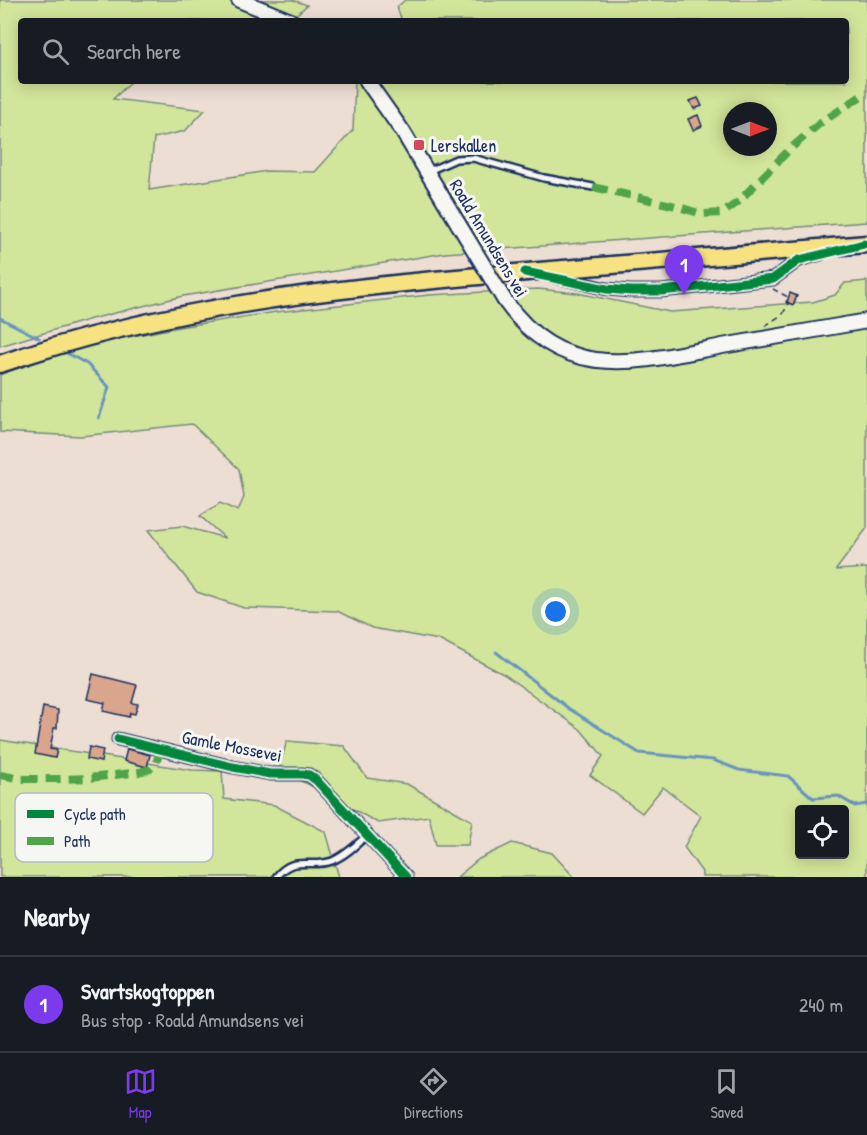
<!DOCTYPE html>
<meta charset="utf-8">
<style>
body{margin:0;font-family:"Patrick Hand",sans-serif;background:#242831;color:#f1f3f6}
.controls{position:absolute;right:18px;bottom:18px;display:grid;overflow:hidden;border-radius:6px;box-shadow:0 3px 15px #0003}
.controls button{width:54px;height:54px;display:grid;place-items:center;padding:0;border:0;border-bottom:2px solid #363941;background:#171b24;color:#f1f3f6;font:30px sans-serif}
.compass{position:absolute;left:723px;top:102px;width:54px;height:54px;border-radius:50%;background:#171b24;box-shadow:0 3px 15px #0003;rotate:90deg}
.you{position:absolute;left:556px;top:612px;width:21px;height:21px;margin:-15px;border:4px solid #fff;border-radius:50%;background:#1a73e8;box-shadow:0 0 0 9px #1a73e833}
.badge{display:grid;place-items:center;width:39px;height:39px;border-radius:50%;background:#7c3aed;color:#fff;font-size:20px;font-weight:700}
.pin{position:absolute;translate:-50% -50px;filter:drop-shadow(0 2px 3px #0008)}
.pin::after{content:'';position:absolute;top:32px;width:21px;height:18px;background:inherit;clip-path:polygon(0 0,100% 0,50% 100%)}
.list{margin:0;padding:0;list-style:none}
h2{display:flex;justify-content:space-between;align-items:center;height:78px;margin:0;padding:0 24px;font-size:26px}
h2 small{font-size:20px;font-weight:400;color:#9ea1a6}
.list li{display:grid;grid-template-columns:39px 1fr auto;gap:18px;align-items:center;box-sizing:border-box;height:96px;padding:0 24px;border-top:2px solid #363941}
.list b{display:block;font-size:22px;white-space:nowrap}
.list p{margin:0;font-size:20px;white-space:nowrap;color:#9ea1a6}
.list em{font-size:20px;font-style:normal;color:#9ea1a6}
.icon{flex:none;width:33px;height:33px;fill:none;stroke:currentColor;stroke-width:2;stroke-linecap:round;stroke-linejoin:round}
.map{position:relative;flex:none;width:867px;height:877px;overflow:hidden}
.search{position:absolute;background:#171b24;box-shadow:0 3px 15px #0003;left:18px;right:18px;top:18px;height:66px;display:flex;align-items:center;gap:15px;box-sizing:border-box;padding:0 21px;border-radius:6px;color:#9ea1a6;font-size:22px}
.sheet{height:174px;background:#171b24}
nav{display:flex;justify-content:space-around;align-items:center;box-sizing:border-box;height:84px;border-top:2px solid #363941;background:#171b24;font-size:16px;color:#9ea1a6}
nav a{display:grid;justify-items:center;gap:3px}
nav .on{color:#7c3aed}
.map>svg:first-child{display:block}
</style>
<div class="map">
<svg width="867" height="877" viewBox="0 0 867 877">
<rect width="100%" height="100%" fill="#edded4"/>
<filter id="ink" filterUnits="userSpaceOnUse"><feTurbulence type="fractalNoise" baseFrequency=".0167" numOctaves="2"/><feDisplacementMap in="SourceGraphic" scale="12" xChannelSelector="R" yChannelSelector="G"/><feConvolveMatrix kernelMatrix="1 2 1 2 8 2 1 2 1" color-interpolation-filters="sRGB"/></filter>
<g filter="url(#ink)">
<path fill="#d1e69a" stroke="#768a7c" stroke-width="1.5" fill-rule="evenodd" d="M 0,0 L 293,0 L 307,5 L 289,21 L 21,21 L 21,81 L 132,81 L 113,99 L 205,110 L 185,131 L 154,138 L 149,190 L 267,171 L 315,172 L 353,130 L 355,81 L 846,81 L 846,21 L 402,21 L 397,7 L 405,0 L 867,0 L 867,222 L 445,253 L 183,296 L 91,319 L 0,346 ZM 732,111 L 768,111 L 768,147 L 732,147 Z
M 867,281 L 867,528 L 836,570 L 867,568 L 867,877 L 702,877 L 702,872 L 684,847 L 701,816 L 663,787 L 642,813 L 590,775 L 603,756 L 580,729 L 505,675 L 439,640 L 372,628 L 337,611 L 244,608 L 197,592 L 148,530 L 182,526 L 225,538 L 200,516 L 220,503 L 238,511 L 244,497 L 239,469 L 192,424 L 81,436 L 0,432 L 0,374 L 95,343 L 185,326 L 276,312 L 429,295 L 538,289 L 577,293 L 670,312 L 813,302 L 835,295 L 845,283 ZM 800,810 L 844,810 L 844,854 L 800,854 Z
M 0,740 L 192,770 L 222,771 L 224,799 L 274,805 L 326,832 L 339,877 L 0,877 Z
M 287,741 L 344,746 L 367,778 L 407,784 L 472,821 L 468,845 L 436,845 L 429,816 L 378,823 L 308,784 L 278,772 Z
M 512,843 L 552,853 L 574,877 L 457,877 L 479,859 Z"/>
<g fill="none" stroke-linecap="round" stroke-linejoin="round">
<path stroke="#6a94bf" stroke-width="3" d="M 0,318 L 39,338
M 63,351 L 87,364 L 109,387 L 99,418
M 496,652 L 568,708 L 639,753 L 713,760 L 739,770 L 788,776 L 813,798 L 838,796 L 855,806 L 867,804"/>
</g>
<path fill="#d9a58d" stroke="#1b2f5e" stroke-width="1.5" d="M 698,98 L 702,106 L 694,109 L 690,101 Z
M 698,115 L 702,126 L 693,130 L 688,119 Z
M 790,293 L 797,296 L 793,305 L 787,302 Z
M 93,674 L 137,685 L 132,703 L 138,704 L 135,714 L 130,713 L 129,717 L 103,711 L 105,703 L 87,699 Z
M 43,707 L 58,710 L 57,728 L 54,728 L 50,749 L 57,750 L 55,758 L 35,754 Z
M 89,747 L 103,750 L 101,762 L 87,759 Z
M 127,749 L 150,755 L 147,767 L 124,761 Z"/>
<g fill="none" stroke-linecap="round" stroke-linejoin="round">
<g stroke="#1b2f5e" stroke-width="10">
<path id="service" d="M 429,171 L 456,159 L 473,158 L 544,178 L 593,187
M 276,877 C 294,854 309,869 332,861 C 345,856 356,845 366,836"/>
</g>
<g stroke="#1b2f5e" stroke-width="15">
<path id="minor" d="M 546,275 L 607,289 L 631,291 L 661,291 L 773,279 L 799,260 L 821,254
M 118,739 L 233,767 L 270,774 L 302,774 L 309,775 L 316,780 L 406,877"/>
</g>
<g stroke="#1b2f5e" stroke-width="18">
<path id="secondary" d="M 239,0 L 291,21
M 367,81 L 403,132 L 459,225
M 505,301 C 565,386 641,361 728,345 C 774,337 821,329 867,321"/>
</g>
<g stroke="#1b2f5e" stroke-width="21">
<path id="trunk" d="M 0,364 C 167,306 340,287 515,273 C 632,263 750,254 867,244"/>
</g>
<path stroke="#1b2f5e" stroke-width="1.5" stroke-dasharray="6 4.5" stroke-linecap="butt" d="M 765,326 L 783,314 L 788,304 L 786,302 L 788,297 L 773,289"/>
<use href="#service" stroke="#f6f6f2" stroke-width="5"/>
<use href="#minor" stroke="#f6f6f2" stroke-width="10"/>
<use href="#secondary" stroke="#f6f6f2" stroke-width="14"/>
<use href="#trunk" stroke="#f6e281" stroke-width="16"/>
<g stroke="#1b2f5e" stroke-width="18" stroke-linecap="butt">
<path id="secondary-bridge" d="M 459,225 L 505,301"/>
</g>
<use href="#secondary-bridge" stroke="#f6f6f2" stroke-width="14"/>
<path stroke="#4fa44a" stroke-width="8" stroke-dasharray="15 8" stroke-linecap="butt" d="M 593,187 L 672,205 L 702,214 L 723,213 L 738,202 L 790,149 L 819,124 L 867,92
M 0,775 L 22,779 L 59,779 L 90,778 L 139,772 L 150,769 L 156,763 L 161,748"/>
<g stroke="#f6f6f2" stroke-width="13">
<path id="cycleway" d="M 525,272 L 607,289 L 631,291 L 661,291 L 773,279 L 799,260 L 864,244
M 118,739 L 233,767 L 270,774 L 302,774 L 309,775 L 316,780 L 406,877"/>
</g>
<use href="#cycleway" stroke="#00873e" stroke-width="9"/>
</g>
</g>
<rect fill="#d1495b" stroke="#f6f6f2" stroke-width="2" x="413" y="139" width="12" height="12" rx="3"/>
<g text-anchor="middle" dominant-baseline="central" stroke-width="6" stroke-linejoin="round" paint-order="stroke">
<g font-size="18" fill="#1b2f5e" stroke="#f6f6f2" text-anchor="start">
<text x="431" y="145">Lerskallen</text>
</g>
<g font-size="18" fill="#1b2f5e" stroke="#f6f6f2">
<text transform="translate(489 238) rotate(59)">Roald Amundsens vei</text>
<text transform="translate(232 746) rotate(11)">Gamle Mossevei</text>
</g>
</g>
<rect x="15" y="793" width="198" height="69" rx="9" fill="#f6f6f2" stroke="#b4bac6" stroke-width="1.5"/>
<rect x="27" y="810" width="27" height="8" fill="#00873e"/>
<rect x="27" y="837" width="27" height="8" fill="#4fa44a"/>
<g font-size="16" fill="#1b2f5e">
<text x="64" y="820">Cycle path</text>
<text x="64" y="847">Path</text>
</g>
</svg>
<div class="controls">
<button><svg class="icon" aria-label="locate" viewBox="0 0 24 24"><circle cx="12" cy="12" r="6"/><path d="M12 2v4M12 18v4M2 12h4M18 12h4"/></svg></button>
</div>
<svg class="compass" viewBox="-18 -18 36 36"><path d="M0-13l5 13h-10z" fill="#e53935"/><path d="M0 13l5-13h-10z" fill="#9ea1a6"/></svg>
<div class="you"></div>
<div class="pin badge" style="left:684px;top:295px">1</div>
<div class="search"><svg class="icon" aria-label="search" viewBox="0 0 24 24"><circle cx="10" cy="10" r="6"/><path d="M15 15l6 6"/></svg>Search here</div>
</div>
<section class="sheet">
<h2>Nearby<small></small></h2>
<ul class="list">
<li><span class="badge">1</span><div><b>Svartskogtoppen</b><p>Bus stop · Roald Amundsens vei</p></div><em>240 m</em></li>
</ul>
</section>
<nav>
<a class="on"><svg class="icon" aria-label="map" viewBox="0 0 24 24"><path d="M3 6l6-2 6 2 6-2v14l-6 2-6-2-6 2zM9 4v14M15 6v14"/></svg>Map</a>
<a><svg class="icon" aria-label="directions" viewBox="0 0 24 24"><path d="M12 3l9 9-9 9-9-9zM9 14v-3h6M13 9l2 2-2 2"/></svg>Directions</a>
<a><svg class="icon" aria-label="saved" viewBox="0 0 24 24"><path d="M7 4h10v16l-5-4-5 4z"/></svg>Saved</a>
</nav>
